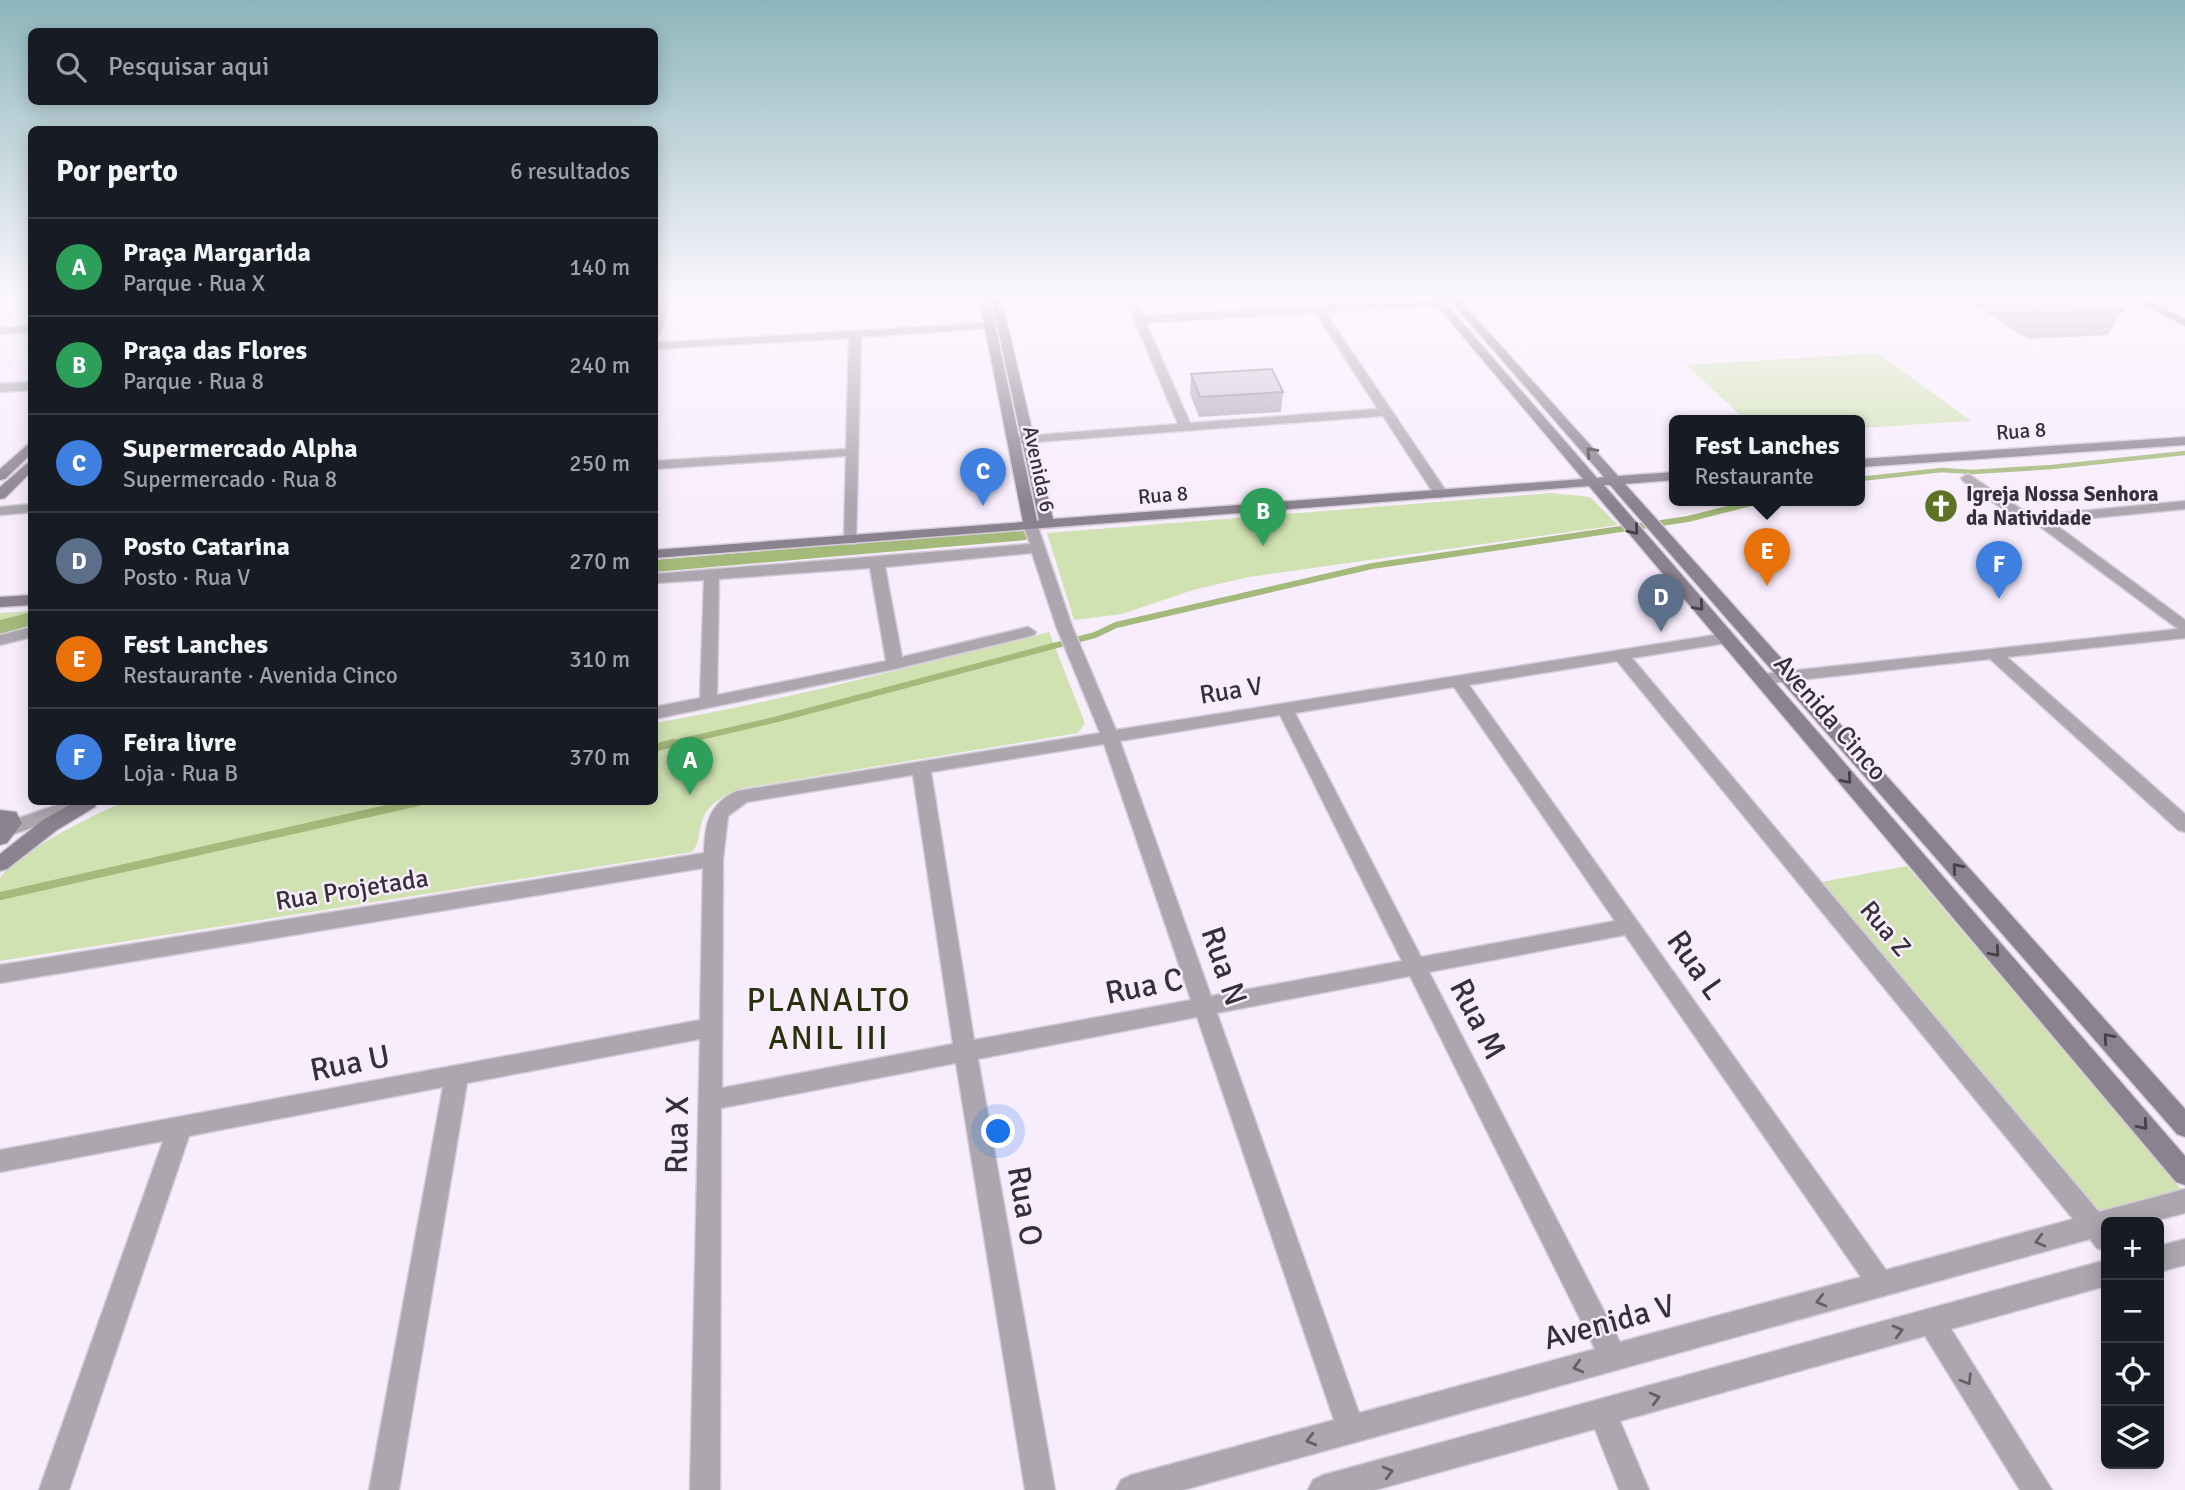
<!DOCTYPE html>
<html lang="pt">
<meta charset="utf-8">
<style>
body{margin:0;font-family:Signika,sans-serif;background:#242831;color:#f1f3f6}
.controls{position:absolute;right:21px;bottom:21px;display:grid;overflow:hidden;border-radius:10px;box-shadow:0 4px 18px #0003}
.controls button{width:63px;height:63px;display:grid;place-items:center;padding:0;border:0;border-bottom:2px solid #363941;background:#171b24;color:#f1f3f6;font:35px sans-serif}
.you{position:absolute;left:999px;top:1132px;width:24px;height:24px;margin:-18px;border:5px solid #fff;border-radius:50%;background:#1a73e8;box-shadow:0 0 0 10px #1a73e833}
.badge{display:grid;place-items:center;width:46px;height:46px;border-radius:50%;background:#ea580c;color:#fff;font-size:23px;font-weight:700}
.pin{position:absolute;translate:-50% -58px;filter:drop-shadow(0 2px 4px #0008)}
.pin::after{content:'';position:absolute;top:37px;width:24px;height:21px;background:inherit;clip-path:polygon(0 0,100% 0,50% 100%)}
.popup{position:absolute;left:1669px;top:415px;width:196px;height:91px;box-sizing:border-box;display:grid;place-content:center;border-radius:10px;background:#171b24;filter:drop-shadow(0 2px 5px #0005);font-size:23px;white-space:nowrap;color:#9ea1a6}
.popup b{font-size:26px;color:#f1f3f6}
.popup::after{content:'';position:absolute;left:50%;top:100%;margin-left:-14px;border:14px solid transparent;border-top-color:#171b24}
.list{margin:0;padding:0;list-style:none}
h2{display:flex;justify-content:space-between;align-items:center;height:91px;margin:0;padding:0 28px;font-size:30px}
h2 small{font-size:23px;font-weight:400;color:#9ea1a6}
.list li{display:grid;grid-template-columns:46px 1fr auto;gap:21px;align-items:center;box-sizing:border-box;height:98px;padding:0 28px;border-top:2px solid #363941}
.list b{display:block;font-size:26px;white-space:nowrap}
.list p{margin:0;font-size:23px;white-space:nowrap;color:#9ea1a6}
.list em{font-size:23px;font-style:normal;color:#9ea1a6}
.icon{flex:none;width:38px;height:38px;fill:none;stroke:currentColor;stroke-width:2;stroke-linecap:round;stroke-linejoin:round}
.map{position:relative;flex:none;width:2185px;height:1490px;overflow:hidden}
.search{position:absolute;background:#171b24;box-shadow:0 4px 18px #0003;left:28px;top:28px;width:630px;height:77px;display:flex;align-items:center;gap:18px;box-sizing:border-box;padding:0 24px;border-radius:10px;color:#9ea1a6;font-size:26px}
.panel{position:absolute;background:#171b24;box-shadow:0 4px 18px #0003;left:28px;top:126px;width:630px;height:679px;border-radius:10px}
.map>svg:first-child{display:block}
</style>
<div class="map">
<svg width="2185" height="1490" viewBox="0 0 2185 1490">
<rect width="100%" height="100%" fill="#f8edfd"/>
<path fill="#d0e2b2" d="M 1878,353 L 1971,421 L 1860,428 L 1860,420 L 1746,420 L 1686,365 Z
M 1551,493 L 1590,497 L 1618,525 L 1249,577 L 1193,590 L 1122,614 L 1074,620 L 1047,533 Z
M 1023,534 L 1026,539 L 655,570 L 655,563 Z
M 31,611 L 31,625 L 0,634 L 0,613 Z
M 1049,632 L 1085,723 L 1078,733 L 739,789 C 725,795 708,804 703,819 C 698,831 701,841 692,852 L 0,961 L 0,878 C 13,856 90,816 115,806 C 123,803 133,803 142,802 L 654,802 L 655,723 C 787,700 918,665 1049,632 Z
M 1907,866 L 2185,1194 L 2101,1215 L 1821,882 Z"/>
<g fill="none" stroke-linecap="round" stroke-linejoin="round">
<path stroke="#a4ba7a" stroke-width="4.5" d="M 1860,479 L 1942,470 L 1972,472 L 2052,467 L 2185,453"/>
<path stroke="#a4ba7a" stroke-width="6" d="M 666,745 L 778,719 L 1095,635 L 1116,625 L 1372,566 L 1688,519 L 1763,500"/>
<path stroke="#a4ba7a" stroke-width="8" d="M 654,748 L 673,743
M 0,896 L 418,802"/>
<path fill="#a4ba7a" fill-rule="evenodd" d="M 1019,530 L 1026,532 L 1029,536 L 1026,540 L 654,572 L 654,560 Z
M 32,612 L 32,625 L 0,634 L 0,620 Z"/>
<g stroke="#d5cbda" stroke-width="3">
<path id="street" d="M 660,297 L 670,297 L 660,334 L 654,337 L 654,314 Z
M 1125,297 L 1135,297 L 1144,316 L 1469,297 L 1517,297 L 1512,300 L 1325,312 L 1448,494 L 1441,498 L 1436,497 L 1383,416 L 1008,444 L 1008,438 L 1013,437 L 1178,424 ZM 1315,312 L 1378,409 L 1190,423 L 1146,323 Z
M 1003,322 L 1007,323 L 1007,327 L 861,337 L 856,543 L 846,543 L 844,540 L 846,456 L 654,469 L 654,461 L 846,449 L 849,338 L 654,349 L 654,343 Z
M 32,326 L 32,332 L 0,334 L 0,328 Z
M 32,382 L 32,390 L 0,392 L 0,384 Z
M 1968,474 L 2021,509 L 2040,515 L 2185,501 L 2185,509 L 2052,522 L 2185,620 L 2185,638 L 2007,657 L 2185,814 L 2185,832 L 2178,830 L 1990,659 L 1762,684 L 1754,679 L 1762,674 L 2178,629 L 2034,522 L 2011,515 L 1963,481 L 1961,478 Z
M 32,504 L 32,512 L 0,515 L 0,507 Z
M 1031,523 L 1038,527 L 1072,626 L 1116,730 L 1727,633 L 1733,635 L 1735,638 L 1727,643 L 1632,658 L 2099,1212 L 2185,1189 L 2185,1213 L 2150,1222 L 2106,1222 L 2106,1251 L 2097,1248 L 2090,1239 L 1183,1490 L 1116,1490 L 1121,1480 L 1131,1475 L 1334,1420 L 1197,1017 L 978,1059 L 1055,1490 L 1025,1490 L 956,1063 L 721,1108 L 720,1490 L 690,1490 L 700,1039 L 467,1083 L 399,1490 L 369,1490 L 443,1087 L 189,1136 L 69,1490 L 39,1490 L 163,1141 L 0,1172 L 0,1150 L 700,1020 L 703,868 L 0,983 L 0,965 L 704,853 C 705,825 708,804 737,791 L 1100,733 L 1056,626 L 1032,553 L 885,567 L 902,657 L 1028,627 L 1036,632 L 1034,635 L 895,669 L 654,719 L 654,707 L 700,698 L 704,580 L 654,583 L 654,574 L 1030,544 L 1024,527 ZM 870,568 L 886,661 L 717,695 L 719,579 ZM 1617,661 L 2073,1219 L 1886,1270 L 1469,685 ZM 1454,687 L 1615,921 L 1421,957 L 1295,713 ZM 1280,715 L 1402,961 L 1211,996 L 1120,741 ZM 1104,744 L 1191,1000 L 974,1040 L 931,772 ZM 913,775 L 953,1044 L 722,1088 L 723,859 L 728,816 L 747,802 ZM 1625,935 L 1861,1277 L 1620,1342 L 1429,972 ZM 1410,976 L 1595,1349 L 1359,1413 L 1217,1013 Z
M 32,627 L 32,637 L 0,645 L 0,635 Z
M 66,802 L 93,802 L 91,807 L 11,835 L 4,833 L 2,828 L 4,823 Z
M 2185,1239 L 2185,1265 L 2159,1272 L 2159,1246 Z
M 2106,1260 L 2106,1286 L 1951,1329 L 2052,1490 L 2020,1490 L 1925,1336 L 1620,1421 L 1649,1490 L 1619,1490 L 1595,1429 L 1375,1490 L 1308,1490 L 1313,1480 L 1323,1475 Z"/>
</g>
<g stroke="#d5cbda" stroke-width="3">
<path id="secondary" d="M 979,297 L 989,297 L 1037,521 L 1039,520 L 991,297 L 1001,297 L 1053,519 L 1583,479 L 1430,297 L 1440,297 L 1597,478 L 1604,477 L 1447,297 L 1457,297 L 1618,476 L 1674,472 L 1674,480 L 1625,484 L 2185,1109 L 2185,1137 L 2177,1134 L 1610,485 L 1604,485 L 2185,1156 L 2185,1185 L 2176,1182 L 1589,486 L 654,558 L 654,550 L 1023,522 Z
M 2130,297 L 2142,297 L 2185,319 L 2185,326 Z
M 2185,437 L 2185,445 L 1860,467 L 1860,459 Z
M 32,441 L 32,453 L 5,479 L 0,480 L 0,469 Z
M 32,459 L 32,471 L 5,498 L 0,499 L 0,487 Z
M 32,595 L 32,605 L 0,607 L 0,597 Z
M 75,802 L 97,802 L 95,807 L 57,830 L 7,869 L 0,871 L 0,854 L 43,820 Z
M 0,810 L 16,812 L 22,823 L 7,843 L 0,845 Z"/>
</g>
<use href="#street" fill="#aca6ae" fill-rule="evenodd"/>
<use href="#secondary" fill="#8a828e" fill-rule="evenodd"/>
</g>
<path fill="#b2a7b6" d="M 1886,297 L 2109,297 L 2106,301 L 2123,310 L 2108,335 L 2028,339 L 1963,297 L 1961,303 L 1900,306 Z
M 1191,374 L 1283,392 L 1281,412 L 1199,417 L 1190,394 Z"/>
<path fill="#cfc2d4" stroke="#918894" stroke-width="2" d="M 2013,297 L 2099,297 L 2123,310 L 2042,314 Z
M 1272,369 L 1283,392 L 1200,397 L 1191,374 Z"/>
<defs><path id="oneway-chevron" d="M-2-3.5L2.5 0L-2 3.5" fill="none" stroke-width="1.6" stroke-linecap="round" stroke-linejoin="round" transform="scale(1.75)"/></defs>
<g stroke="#474049">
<use href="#oneway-chevron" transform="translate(1591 452) rotate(-132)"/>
<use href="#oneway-chevron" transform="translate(1634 530) rotate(50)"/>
<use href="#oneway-chevron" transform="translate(1699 606) rotate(49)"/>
<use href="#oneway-chevron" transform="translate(1847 779) rotate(49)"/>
<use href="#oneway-chevron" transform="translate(1957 868) rotate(-131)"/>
<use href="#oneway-chevron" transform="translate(1995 952) rotate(49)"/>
<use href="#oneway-chevron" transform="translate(2108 1038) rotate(-131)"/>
<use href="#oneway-chevron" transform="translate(2143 1125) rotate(49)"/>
</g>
<g stroke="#655f67">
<use href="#oneway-chevron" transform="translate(2040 1241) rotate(165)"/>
<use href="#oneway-chevron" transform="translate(1821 1301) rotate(165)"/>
<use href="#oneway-chevron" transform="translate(1898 1331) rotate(-15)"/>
<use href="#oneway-chevron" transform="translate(1578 1367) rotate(165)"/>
<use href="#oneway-chevron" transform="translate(1967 1380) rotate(58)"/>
<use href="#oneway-chevron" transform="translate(1655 1398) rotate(-15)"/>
<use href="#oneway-chevron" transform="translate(1311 1440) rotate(165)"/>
<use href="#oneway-chevron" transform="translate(1388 1472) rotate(-15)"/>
</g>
<linearGradient id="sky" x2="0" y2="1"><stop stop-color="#8db6bc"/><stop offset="0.59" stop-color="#fcf7fe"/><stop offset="1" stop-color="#fcf7fe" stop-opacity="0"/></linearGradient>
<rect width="2185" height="505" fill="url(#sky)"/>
<defs>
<g id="church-disc" transform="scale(1.75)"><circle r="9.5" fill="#5c7324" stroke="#f8edfd"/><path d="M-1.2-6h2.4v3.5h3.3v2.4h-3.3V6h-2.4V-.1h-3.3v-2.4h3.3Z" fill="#fff"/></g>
</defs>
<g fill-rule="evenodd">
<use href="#church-disc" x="1941" y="506"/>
</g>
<g text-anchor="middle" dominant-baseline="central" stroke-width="5" stroke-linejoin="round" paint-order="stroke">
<g font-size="21" fill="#363038" stroke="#f8edfd">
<text transform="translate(2021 431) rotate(-4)">Rua 8</text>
<text transform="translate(1039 469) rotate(78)">Avenida 6</text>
<text transform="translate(1163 495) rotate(-5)">Rua 8</text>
</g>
<g font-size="21" font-weight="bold" fill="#363038" stroke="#f8edfd" text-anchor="start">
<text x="1966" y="494">Igreja Nossa Senhora<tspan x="1966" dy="24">da Natividade</tspan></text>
</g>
<g font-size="26" fill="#363038" stroke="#f8edfd">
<text transform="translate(1231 691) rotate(-9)">Rua V</text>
<text transform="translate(1830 718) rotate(49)">Avenida Cinco</text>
<text transform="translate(352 890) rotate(-9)">Rua Projetada</text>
<text transform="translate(1885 929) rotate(50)">Rua Z</text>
</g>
<g font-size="32" fill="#363038" stroke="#f8edfd">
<text transform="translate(1696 965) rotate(55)">Rua L</text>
<text transform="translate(1224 966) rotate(71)">Rua N</text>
<text transform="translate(1144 986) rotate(-11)">Rua C</text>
<text transform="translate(1478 1019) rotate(63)">Rua M</text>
<text transform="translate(350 1063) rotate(-11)">Rua U</text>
<text transform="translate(677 1135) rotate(-89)">Rua X</text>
<text transform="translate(1025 1206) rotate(80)">Rua O</text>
<text transform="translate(1609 1322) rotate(-15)">Avenida V</text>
</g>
<g font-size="33" letter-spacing="2" fill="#27320c" stroke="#f8edfd">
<text x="829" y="1000">PLANALTO<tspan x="829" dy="38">ANIL III</tspan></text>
</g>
</g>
</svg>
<div class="controls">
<button>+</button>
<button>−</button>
<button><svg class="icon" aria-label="locate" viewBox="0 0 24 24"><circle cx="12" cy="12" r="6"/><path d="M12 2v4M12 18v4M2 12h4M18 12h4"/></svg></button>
<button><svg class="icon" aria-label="layers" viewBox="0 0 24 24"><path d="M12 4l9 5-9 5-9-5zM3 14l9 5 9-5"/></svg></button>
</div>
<div class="you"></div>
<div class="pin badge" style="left:690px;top:795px;background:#2e9e5b">A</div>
<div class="pin badge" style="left:1263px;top:546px;background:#2e9e5b">B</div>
<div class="pin badge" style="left:983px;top:506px;background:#3f7fe0">C</div>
<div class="pin badge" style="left:1661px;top:632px;background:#5c6f8a">D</div>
<div class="pin badge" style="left:1767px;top:586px;background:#e8710a">E</div>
<div class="popup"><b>Fest Lanches</b>Restaurante</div>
<div class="pin badge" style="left:1999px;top:599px;background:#3f7fe0">F</div>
<div class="search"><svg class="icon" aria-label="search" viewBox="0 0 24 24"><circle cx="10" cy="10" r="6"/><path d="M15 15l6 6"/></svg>Pesquisar aqui</div>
<section class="panel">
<h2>Por perto<small>6 resultados</small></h2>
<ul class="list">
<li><span class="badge" style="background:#2e9e5b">A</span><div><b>Praça Margarida</b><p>Parque · Rua X</p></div><em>140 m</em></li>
<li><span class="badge" style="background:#2e9e5b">B</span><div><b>Praça das Flores</b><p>Parque · Rua 8</p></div><em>240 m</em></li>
<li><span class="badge" style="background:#3f7fe0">C</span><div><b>Supermercado Alpha</b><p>Supermercado · Rua 8</p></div><em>250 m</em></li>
<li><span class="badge" style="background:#5c6f8a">D</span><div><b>Posto Catarina</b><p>Posto · Rua V</p></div><em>270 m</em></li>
<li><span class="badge" style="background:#e8710a">E</span><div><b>Fest Lanches</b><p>Restaurante · Avenida Cinco</p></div><em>310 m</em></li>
<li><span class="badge" style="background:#3f7fe0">F</span><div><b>Feira livre</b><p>Loja · Rua B</p></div><em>370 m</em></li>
</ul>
</section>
</div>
